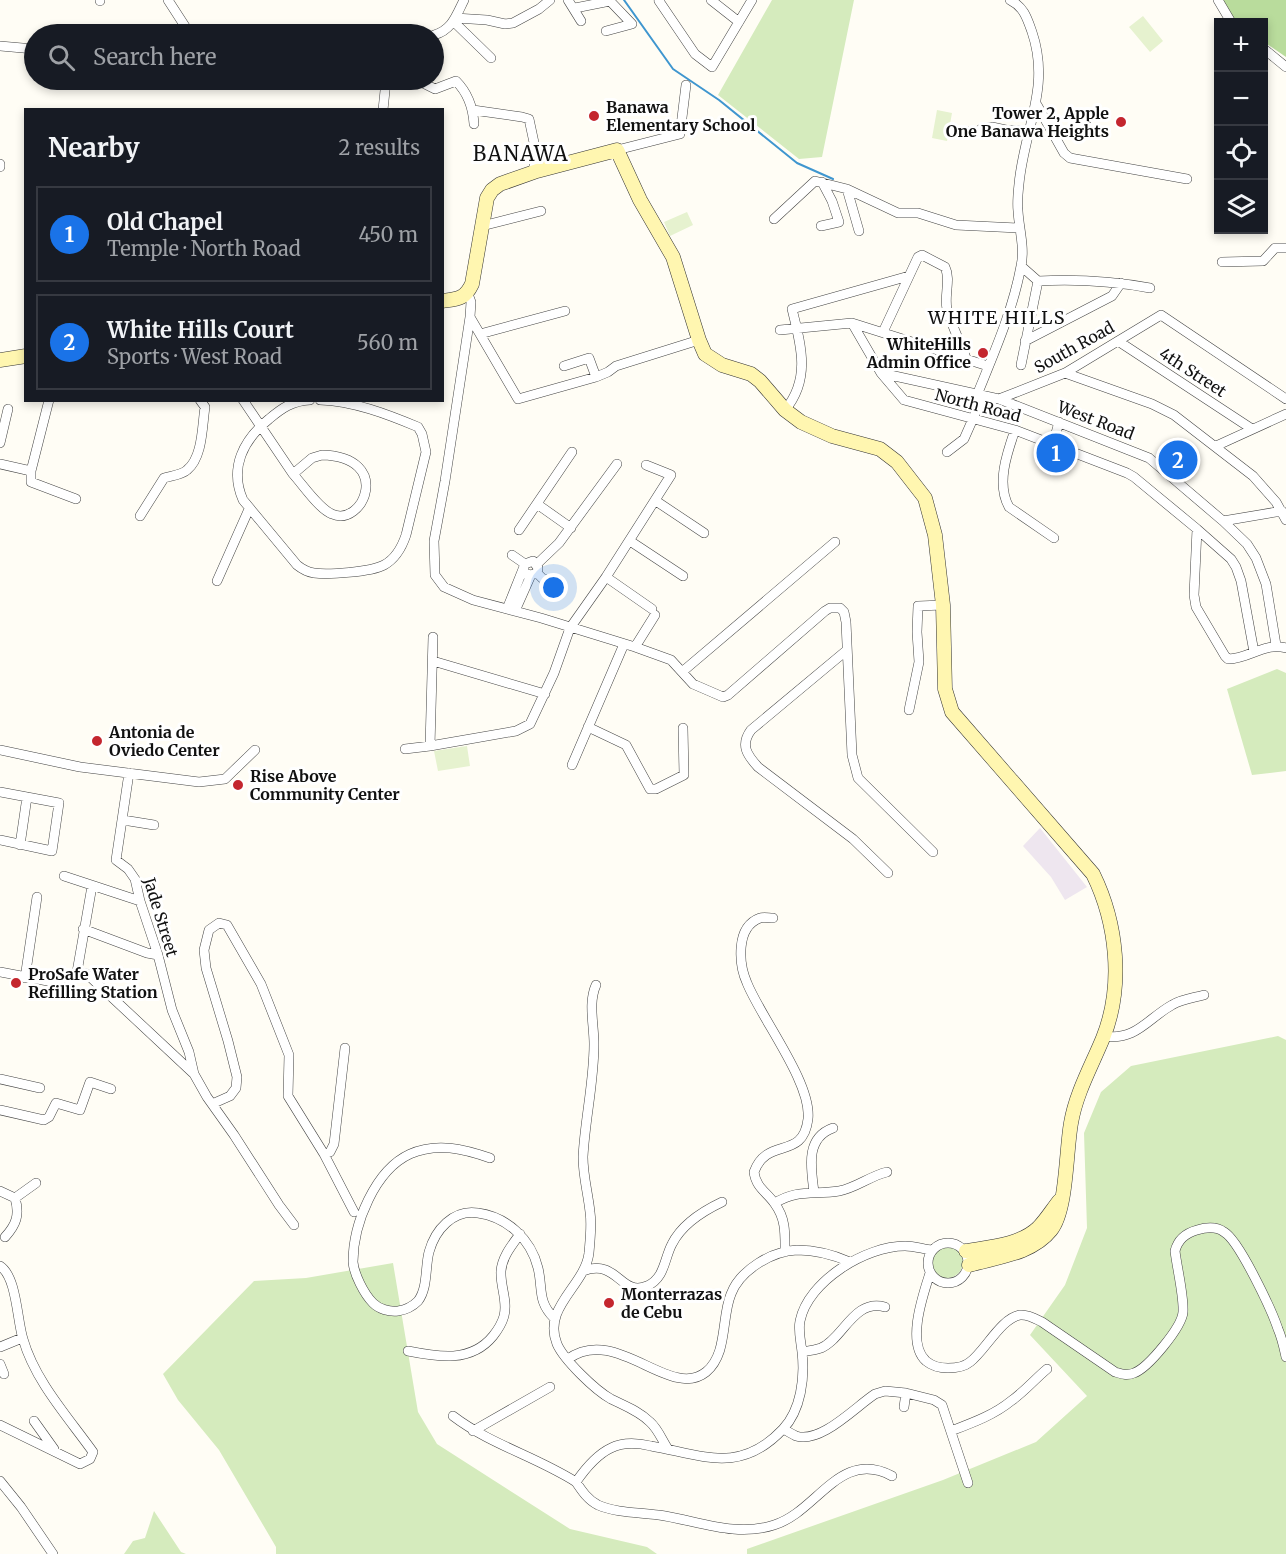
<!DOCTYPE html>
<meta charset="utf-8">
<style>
body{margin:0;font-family:Merriweather,serif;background:#242831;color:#f1f3f6}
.controls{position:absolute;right:18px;top:18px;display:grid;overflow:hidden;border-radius:0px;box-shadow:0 3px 9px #0003}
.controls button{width:54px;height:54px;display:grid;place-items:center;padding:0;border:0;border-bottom:2px solid #363941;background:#171b24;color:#f1f3f6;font:30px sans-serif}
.you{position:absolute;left:554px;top:588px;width:21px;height:21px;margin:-15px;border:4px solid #fff;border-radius:50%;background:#1a73e8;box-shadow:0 0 0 9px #1a73e833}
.badge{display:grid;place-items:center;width:39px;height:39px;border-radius:50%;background:#1a73e8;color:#fff;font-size:20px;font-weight:700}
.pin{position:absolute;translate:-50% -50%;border:3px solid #fff;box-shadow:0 2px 6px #0006}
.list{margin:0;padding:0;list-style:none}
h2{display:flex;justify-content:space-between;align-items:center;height:78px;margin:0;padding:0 24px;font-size:26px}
h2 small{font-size:20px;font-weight:400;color:#9ea1a6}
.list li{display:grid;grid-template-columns:39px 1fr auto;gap:18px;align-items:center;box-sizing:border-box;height:96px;margin:0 12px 12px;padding:0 12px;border:2px solid #363941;border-radius:0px}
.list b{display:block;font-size:22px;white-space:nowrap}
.list p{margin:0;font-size:20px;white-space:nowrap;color:#9ea1a6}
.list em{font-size:20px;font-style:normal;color:#9ea1a6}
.icon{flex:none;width:33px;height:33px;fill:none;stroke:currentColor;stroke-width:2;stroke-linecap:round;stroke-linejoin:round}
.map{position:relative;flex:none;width:1286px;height:1554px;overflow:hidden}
.search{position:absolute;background:#171b24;box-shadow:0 3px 9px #0003;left:24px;top:24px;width:420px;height:66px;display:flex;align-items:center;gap:15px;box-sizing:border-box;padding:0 21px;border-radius:33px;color:#9ea1a6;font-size:22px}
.panel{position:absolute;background:#171b24;box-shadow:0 3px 9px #0003;left:24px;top:108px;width:420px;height:294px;border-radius:0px}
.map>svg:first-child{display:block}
</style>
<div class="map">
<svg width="1286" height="1554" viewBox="0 0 1286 1554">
<rect width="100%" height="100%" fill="#fffdf5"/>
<path fill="#eee6ef" d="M 1040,828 L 1087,887 L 1065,900 L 1051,877 L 1023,846 Z"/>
<path fill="#d5ebbd" d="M 772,0 L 854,0 L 822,157 L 799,159 L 718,95 Z
M 1277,669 L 1286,673 L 1286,771 L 1252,775 L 1227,689 Z
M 1278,1036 L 1286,1040 L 1286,1554 L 747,1554 L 747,1549 L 943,1480 L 1036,1442 L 1087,1396 L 1030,1335 L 1065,1285 L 1087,1228 L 1084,1133 L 1101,1092 L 1131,1066 Z
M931 1262a16 16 0 1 1 32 0a16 16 0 1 1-32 0Z
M 393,1263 L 418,1412 L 437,1444 L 570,1529 L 647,1547 L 657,1554 L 276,1554 L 276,1547 L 219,1450 L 178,1400 L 163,1374 L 254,1281 L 306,1278 Z
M 154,1511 L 181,1552 L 186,1554 L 124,1554 L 133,1541 L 145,1538 Z"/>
<path fill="#b9dc9c" d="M 1221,0 L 1286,0 L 1286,57 L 1264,42 L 1264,22 L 1233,22 Z"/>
<path fill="#e6f2cf" d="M 1143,16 L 1163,41 L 1150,52 L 1129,27 Z
M 937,110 L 952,113 L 947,141 L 932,138 Z
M 687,212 L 693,225 L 670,236 L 664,222 Z
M 467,746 L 470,766 L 438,771 L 434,751 Z"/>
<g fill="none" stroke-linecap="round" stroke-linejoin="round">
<path stroke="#3f96cf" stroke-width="2" d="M 624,0 L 673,69 L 719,100 L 797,163 L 833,179"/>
<g stroke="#444" stroke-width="10">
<path id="street" d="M 100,0 L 100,1
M 168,0 L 190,34
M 568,0 L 581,21
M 660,0 L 659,1 L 695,54 L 712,67 L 752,0
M 711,0 L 739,22
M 1218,0 L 1231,22
M 575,8 L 610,1
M 455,18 L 487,20 L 505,24 L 513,23 L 539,9 L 550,0
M 453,21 L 491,58
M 606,31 L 632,24 L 609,0
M 434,35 C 452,30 456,16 464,0
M 0,46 L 34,49
M 1264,49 L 1286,67
M 1037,105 L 1064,153 L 1070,158 L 1187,179
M 383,110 L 386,81 L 423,83 L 435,89 L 456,81 C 468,93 473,108 474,124
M 473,110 L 522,117 L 529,119 L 536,152 L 533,173
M 951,131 L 977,132 L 984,127 L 992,127 L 1006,130 L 1029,130
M 617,150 L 680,134 L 686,85
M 0,164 L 0,167
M 847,189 L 859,231
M 774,219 L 815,181 L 847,189 L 898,213 L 918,213 L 956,225 L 1020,228
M 482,226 L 541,211
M 821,226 L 839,222 L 832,201 L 822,182
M 1222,262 L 1263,261 L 1275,248 L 1286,248
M 1021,266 L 1038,281 C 1076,279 1112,281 1150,288
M 468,294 L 471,302 L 470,317 L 445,481 L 434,541 L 435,575 L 444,587 L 473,600 L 541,618 L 635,647 L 671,660 L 693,684 L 723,697 L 728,695 L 825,611 L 830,608 L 840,608 L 844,612 L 846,622 L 852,755 L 858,778 L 933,852
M 470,317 L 518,399 L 596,377 L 589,358 L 564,366
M 852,323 L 881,373 L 904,400 L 1015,430 L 1127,473 L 1134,477 L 1197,529 L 1231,559 L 1236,567 L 1241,581 L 1254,652
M 780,330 L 852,323 L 988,366
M 883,332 L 918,257 L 922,255 L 945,267 C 951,279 944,296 947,309 C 952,326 960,342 966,358
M 480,334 L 565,311
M 1025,341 L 1112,296 L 1121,283
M 1118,341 L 1252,429
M 1021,365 L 1038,281
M 881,373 L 999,399 L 1149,458 L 1223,521 L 1247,544 L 1256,558 L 1266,584 L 1276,645
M 1065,373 L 1152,404 L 1174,415 L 1253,476 L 1276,502 L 1286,520
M 596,377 L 608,372 L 616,366 L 699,340
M 977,395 C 994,353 1013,310 1021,266 C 1025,248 1019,229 1018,211 C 1017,202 1018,193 1019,184 C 1024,129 1051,88 1032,32 C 1027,18 1024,7 1010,0
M 999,399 L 1065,373 L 1161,315 L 1286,399
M 49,400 L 31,471 L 31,482 L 76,499
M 243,400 L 293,474
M 310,400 C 292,401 282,408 269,419 C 243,440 229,468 243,500 L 297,565 C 302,569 307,572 314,573 C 328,575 371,572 384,565 C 395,559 402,547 406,535 L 426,452 L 422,434 L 418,427 C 387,414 353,401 320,400
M 785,410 C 811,379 801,345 792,309 L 909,276
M 1015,430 C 1007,453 996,484 1009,507 L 1054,538
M 0,443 L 8,409
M 1053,444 L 1059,422
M 1216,446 L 1286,414
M 947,452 L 964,439 L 983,396
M 322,455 C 394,457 363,528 332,514 C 319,509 303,485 293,474 L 312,458 Z
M 0,464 L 31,471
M 656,501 L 704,533
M 537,504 L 571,528
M 140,516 L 164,478 C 170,476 182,475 187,470 C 203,457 202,426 205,407 L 200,400
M 1223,521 L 1282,511
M 1197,529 L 1194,595 L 1196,607 L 1225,656 L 1228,659 C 1249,659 1264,642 1286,648
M 519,530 L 572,452
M 630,541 L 683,576
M 512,555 L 525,564
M 537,564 L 559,543 L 617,464
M 537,573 L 542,578 L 559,585
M 606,577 L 652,609
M 217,581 L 249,509
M 507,609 L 523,569
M 515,611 L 531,575 L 537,573 L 538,568 L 533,561 L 525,564 L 523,569 L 526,574 L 531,575
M 635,647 L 655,615
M 847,650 L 751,730 C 740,745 747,755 758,767 L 853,839 L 888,873
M 433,661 L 545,694
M 682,672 L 835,542
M 909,710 L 919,662 L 917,632 L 918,606 L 943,605
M 588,727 L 626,745 L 650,789 L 656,789 L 684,775 L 683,728
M 430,746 L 433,637
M 405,749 L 430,746 L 516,731 L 530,724 L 554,673 L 570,628 L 606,577 L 671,475 L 646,465
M 0,750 L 80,767 L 199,782 L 225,779 L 255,750
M 572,765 L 624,644
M 129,773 L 116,860 L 128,869 L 135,879 L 140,901 L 158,955 L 172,1010 L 189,1052 L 194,1074
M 0,792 L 59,803 L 52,851 L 0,840
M 123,820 L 154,825
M 20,845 L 27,797
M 64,876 L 140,901
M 773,918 C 769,918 763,917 760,918 C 735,927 739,965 747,983 C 761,1018 812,1083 808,1119 C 803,1161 767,1136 754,1172 C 756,1188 767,1192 775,1204 C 786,1219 785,1234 785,1252
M 83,929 L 147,953 L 158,955
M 0,972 L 53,982 L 77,972
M 77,972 L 87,974 L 194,1074 L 207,1097 L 234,1135 L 279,1205 L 294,1225
M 77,972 L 92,886
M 25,978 L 37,897
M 596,985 C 588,1003 594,1024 594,1044 C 594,1082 585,1119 583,1157 C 583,1176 588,1193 590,1212 C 592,1225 590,1240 589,1253 C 585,1286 542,1307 557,1344 C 564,1360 595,1390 611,1399 C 625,1406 639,1411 650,1422 C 658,1429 662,1440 668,1449
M 1104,1036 C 1136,1041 1147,1019 1172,1005 C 1182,999 1193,998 1204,995
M 0,1079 L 40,1088
M 212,1104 L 230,1096 L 236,1088 L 237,1077 L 228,1041 L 206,968 L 204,950 L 209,930 L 219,923 L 227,925 L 261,984 L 289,1055 L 288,1096 L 324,1154 L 354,1212
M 0,1110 L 44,1120 L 49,1117 L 56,1103 L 80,1110 L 90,1082 L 111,1089
M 324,1154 L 330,1152 L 334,1144 L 345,1048
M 490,1158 C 464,1149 437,1142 410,1154 C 375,1170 353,1224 353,1262 C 354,1274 364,1294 373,1303 C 379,1309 389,1312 398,1311 C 405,1310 413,1306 418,1301 C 428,1288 425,1267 429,1252 C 435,1230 453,1209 478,1213 C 507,1217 531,1239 538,1268 C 543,1288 537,1301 554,1318
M 0,1191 L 15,1198 C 20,1215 16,1225 5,1237
M 814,1192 C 811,1168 805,1138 833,1128
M 15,1198 L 36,1183
M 775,1203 C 797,1189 814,1195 839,1191 C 856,1188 870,1176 887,1172
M928 1263a20 20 0 1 1 40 0a20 20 0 1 1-40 0Z
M 0,1266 C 17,1277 17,1321 23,1339 C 35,1381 68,1417 93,1452 L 90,1459 L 80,1464 L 0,1425
M 583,1271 C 618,1258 620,1297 647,1286 C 665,1278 664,1259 672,1244 C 682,1224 703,1211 722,1202
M 930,1273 C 923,1295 906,1343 926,1361 C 932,1366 940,1368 948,1368 C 955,1368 964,1367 970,1362 C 985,1351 1001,1318 1020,1315 C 1028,1314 1036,1319 1042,1322 L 1115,1372 C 1122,1374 1127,1376 1134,1373 C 1148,1368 1182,1327 1183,1312 C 1184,1296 1177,1268 1175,1251 C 1178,1239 1186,1233 1197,1230 C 1207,1227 1216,1226 1224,1232 C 1239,1240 1272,1311 1278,1329 C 1282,1338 1284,1348 1286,1357
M 0,1347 L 22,1338
M 408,1351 C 438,1357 471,1363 493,1336 C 497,1331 502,1323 504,1316 C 508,1301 500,1286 501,1271 C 502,1257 512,1245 520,1234
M 802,1352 C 808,1351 815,1350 821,1348 C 843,1339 854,1298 885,1307
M 568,1359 C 616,1324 670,1401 706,1372 C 728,1354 721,1318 731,1294 C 740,1270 772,1251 797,1250 C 815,1250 834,1255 850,1262
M 0,1364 L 4,1374
M 906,1393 L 934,1400 L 942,1405 L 968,1483
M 453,1416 C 491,1445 535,1456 576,1482 C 585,1469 596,1455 611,1448 C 623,1442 638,1443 651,1446 C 702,1455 740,1475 783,1429 C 801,1410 805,1378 802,1352 C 801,1342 798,1331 800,1321 C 808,1281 866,1246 905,1246 C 914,1246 923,1249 932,1250
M 34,1421 L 54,1449
M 783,1429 C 787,1431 792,1434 796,1436 C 821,1444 855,1407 875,1394 L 885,1391 L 906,1393 L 904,1407
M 473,1431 L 550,1387
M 951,1431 C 972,1423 994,1415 1011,1401 C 1024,1392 1035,1379 1047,1369
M 0,1481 L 21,1507 L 53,1554
M 576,1482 C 582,1491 588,1500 598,1505 C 619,1514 643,1512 665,1516 C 701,1522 737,1537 774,1525 C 817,1512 840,1448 892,1476"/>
</g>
<g stroke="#333" stroke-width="15">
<path id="secondary" d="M 442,301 C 458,299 465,299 472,284 L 487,198 L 492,190 L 500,184 L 537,171 L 617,150 L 640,200 L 673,257 L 699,340 L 705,354 L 722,365 L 751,374 L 760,381 L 785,410 L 801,422 L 832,436 L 880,449 L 897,462 L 925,498 L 935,535 L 943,605 L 945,689 L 952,712 L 1093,874 C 1117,923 1124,986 1103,1038 C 1092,1065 1076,1093 1071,1123 C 1066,1150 1067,1210 1051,1230 C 1032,1254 997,1257 969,1265
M 0,360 L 26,356
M 966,1251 C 990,1247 1020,1245 1038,1228 C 1046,1220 1052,1210 1059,1201"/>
</g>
<use href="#street" stroke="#fff" stroke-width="9"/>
<use href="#secondary" stroke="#fff6b0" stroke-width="14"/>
</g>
<g fill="#c4262e" stroke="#fff" stroke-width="2">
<circle cx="594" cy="116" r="6"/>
<circle cx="1121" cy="122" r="6"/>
<circle cx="983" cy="353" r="6"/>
<circle cx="97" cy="741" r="6"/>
<circle cx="238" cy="785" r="6"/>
<circle cx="16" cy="983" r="6"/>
<circle cx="609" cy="1303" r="6"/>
</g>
<g text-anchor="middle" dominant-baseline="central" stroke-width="6" stroke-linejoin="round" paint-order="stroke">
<g font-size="16" font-weight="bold" fill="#111" stroke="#fff" text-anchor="start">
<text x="606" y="107">Banawa<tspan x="606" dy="18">Elementary School</tspan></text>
<text x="1109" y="113" text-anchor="end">Tower 2, Apple<tspan x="1109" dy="18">One Banawa Heights</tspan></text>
<text x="971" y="344" text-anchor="end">WhiteHills<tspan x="971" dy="18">Admin Office</tspan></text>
<text x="109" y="732">Antonia de<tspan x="109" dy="18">Oviedo Center</tspan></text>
<text x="250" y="776">Rise Above<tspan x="250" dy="18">Community Center</tspan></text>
<text x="28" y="974">ProSafe Water<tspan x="28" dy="18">Refilling Station</tspan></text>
<text x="621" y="1294">Monterrazas<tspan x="621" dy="18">de Cebu</tspan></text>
</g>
<g font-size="16" fill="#111" stroke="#fff">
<text transform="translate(1074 347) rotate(-29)">South Road</text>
<text transform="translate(1193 372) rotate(33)">4th Street</text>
<text transform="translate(978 405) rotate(15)">North Road</text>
<text transform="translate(1096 420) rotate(21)">West Road</text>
<text transform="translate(161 917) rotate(73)">Jade Street</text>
</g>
<g font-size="18" letter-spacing="1.5" fill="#111" stroke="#fff">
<text x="997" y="317">WHITE HILLS</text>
</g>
<g font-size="20" letter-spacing="1.5" fill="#111" stroke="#fff">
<text x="521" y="153">BANAWA</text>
</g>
</g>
</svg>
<div class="controls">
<button>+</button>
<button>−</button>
<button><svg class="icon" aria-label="locate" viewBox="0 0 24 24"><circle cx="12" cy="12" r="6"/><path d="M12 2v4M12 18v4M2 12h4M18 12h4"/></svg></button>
<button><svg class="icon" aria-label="layers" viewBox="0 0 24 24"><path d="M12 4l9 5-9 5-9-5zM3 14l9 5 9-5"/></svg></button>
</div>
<div class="you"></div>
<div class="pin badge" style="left:1056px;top:453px">1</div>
<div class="pin badge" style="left:1178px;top:460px">2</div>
<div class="search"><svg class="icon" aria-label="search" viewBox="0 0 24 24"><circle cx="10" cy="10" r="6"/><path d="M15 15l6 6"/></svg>Search here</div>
<section class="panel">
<h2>Nearby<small>2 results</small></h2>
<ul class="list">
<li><span class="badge">1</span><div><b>Old Chapel</b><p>Temple · North Road</p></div><em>450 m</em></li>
<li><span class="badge">2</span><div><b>White Hills Court</b><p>Sports · West Road</p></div><em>560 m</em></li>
</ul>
</section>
</div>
